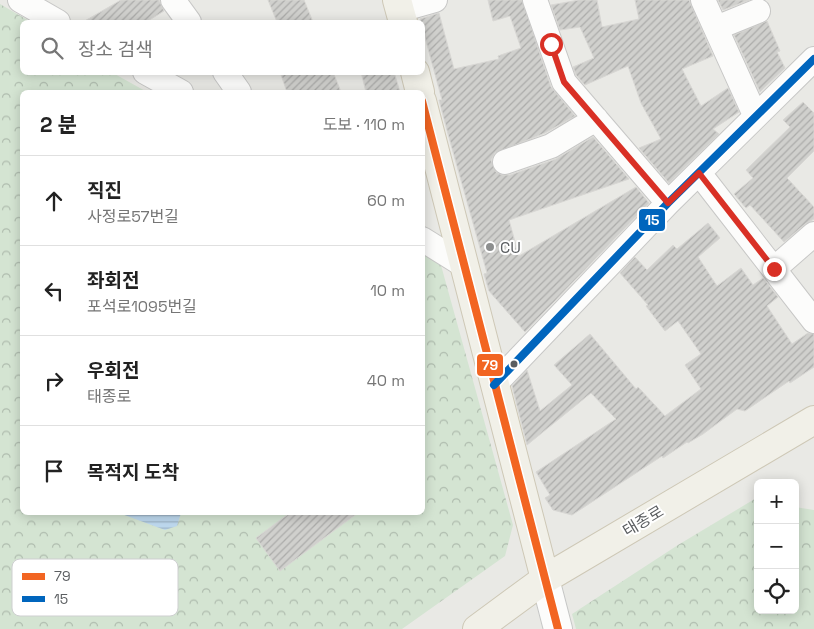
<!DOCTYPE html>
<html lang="ko">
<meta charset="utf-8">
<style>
body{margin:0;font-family:"Space Grotesk","Noto Sans KR",sans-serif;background:#f2f2f2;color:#222}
.controls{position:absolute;right:15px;bottom:15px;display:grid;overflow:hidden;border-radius:8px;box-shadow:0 2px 12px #0003}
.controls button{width:45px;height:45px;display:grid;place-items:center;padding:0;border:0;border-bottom:1px solid #e0e0e0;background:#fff;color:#222;font:25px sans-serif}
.stop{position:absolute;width:15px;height:15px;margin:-11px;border:4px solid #d93025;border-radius:50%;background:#fff}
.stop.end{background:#d93025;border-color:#fff;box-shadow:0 1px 5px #0008}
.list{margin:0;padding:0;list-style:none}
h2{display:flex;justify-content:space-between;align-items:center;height:65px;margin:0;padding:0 20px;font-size:21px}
h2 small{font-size:16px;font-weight:400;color:#767676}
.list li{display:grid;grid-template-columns:32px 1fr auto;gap:15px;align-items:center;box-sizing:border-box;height:90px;padding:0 20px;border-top:1px solid #e0e0e0}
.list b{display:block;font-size:19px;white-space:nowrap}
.list p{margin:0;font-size:16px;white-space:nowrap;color:#767676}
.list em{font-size:16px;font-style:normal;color:#767676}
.icon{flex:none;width:28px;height:28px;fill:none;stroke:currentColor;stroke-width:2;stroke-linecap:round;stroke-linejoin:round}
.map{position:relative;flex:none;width:814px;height:629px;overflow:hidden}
.search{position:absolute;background:#fff;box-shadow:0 2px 12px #0003;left:20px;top:20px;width:405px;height:55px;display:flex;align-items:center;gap:12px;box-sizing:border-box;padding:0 18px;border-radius:8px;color:#767676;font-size:19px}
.panel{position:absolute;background:#fff;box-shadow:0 2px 12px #0003;left:20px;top:90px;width:405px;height:425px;border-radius:8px}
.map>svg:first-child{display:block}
</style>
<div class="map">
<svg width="814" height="629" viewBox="0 0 814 629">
<defs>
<pattern id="park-crowns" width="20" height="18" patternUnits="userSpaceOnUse" patternTransform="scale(1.25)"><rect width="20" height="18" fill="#d4e4d2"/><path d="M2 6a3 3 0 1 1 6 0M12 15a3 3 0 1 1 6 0" fill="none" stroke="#afbcae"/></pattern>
<pattern id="water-rules" width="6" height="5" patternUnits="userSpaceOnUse" patternTransform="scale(1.25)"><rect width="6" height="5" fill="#bed9ef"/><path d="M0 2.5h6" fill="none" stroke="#9db3c5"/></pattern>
<pattern id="building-hatch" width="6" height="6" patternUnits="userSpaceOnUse" patternTransform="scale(1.25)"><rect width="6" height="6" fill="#d0d0cd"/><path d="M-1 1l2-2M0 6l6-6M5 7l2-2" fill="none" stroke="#acacaa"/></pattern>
</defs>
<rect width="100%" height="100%" fill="#e9e9e5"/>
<path fill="url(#park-crowns)" d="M 0,4 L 31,22 L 22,22 L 22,72 L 113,73 L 147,92 L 22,92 L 22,512 L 422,512 L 423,249 L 439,258 L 513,525 L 505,556 L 402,629 L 0,629 Z
M 758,497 L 758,610 L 795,610 L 795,507 L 814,510 L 814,629 L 576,629 L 572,614 L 678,545 Z"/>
<path fill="url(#water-rules)" d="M 119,513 L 181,513 L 177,526 L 165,530 Z"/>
<path fill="url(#building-hatch)" stroke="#d8d7d4" d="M 121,0 L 159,0 L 164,11 L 146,22 L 83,22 Z
M 268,0 L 304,0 L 313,22 L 277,22 Z
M 488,0 L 522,0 L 551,87 L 575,116 L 545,133 L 495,153 L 491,160 L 496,172 L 502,175 L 510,175 L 556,159 L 593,137 L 629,179 L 509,220 L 519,256 L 636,187 L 649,203 L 525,332 L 489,291 L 484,274 L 487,273 L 448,134 L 439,100 L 442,100 L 420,19 L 439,13 L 454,69 L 499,59 L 498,56 L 521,48 L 510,16 L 493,21 Z
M 579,0 L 597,0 L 602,27 L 639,19 L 635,0 L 689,0 L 713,56 L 682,69 L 701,106 L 728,88 L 739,112 L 713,129 L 719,134 L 669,183 L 639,148 L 661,139 L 641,103 L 628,66 L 585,85 L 576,75 L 573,67 L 594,58 L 580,27 L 560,30 L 551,5 Z
M 718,0 L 749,0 L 723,10 Z
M 767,21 L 780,51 L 777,52 L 785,68 L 760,92 L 734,35 Z
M 280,72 L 333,72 L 341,92 L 287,92 Z
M 361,72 L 394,72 L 400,92 L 366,92 Z
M 803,102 L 814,113 L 814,151 L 787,178 L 814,207 L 814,219 L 805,224 L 784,242 L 750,205 L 746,208 L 734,194 L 753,178 L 746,170 L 790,127 L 783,120 Z
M 708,223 L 720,238 L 698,257 L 717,286 L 741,268 L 753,285 L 763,278 L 778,297 L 767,306 L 792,344 L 808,333 L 814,334 L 814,367 L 790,383 L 789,381 L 745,411 L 737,409 L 703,434 L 688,443 L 687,442 L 663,458 L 662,456 L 572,515 L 553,510 L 545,498 L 550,495 L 536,472 L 616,419 L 591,393 L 527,445 L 512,386 L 527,370 L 540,411 L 572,385 L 554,365 L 590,334 L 636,389 L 638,387 L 665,416 L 701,389 L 685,365 L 701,354 L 678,321 L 665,331 L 646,306 L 648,305 L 620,273 L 635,257 L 647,270 L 673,245 L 677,249 Z
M 291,512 L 359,512 L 280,571 L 256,538 Z"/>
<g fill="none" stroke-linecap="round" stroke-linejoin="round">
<g stroke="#c7c7c6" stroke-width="26">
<path id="street" d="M 20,0 L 58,22
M 173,0 L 189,22
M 535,0 L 564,82 L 668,203
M 703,0 L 755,115
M 400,10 L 435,0
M 716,28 L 758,11
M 145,72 L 181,92
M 225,72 L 239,92
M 505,162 L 551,146 L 596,119
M 699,173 L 814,321
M 422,239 L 462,264
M 774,269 L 814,234
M 494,385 L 668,203 L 814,59"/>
</g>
<g stroke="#c6c7c6" stroke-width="30">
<path id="secondary" d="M 545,579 L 558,629"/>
</g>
<g stroke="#cec8b6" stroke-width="30">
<path id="primary" d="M 397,0 L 403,22
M 415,72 L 420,92
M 422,101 L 545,579
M 477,629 L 545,579 L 814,420"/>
</g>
<use href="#street" stroke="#fcfcfb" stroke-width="24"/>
<use href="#secondary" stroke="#fcfcfb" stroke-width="28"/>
<use href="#primary" stroke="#f1f0e8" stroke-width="28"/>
<g stroke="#fff" stroke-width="11">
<path id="bus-1" d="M 422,101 L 558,629"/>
</g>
<g stroke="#fff" stroke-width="11">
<path id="bus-2" d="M 494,385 L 668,203 L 814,59"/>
</g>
<use href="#bus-1" stroke="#f26522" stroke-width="8"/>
<use href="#bus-2" stroke="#0065bd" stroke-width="8"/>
</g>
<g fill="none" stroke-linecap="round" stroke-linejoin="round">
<path stroke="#d93025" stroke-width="6" d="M 551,44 L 564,82 L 668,203 L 699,173 L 774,269"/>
</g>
<circle fill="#8d8f8f" stroke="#fff" stroke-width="2" cx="490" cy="247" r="5"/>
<circle fill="#5b5e61" stroke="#fff" stroke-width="2" cx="514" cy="364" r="4.5"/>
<g text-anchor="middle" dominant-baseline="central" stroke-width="4" stroke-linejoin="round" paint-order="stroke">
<g font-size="16" fill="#5b5e61" stroke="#fff" text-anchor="start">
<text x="500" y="247">CU</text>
</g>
<g font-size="16" fill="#5b5e61" stroke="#fff">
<text transform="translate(643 521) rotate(-31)">태종로</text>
</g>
</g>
<rect x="12" y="559" width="166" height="57" rx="8" fill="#fff" stroke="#cecfd0" stroke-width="1"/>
<rect x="22" y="573" width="23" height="7" fill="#f26522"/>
<rect x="22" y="596" width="23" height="6" fill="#0065bd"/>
<g font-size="14" fill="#5b5e61">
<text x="54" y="581">79</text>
<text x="54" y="604">15</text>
</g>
<g stroke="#fff" stroke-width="2">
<rect x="638" y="208" width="28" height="24" rx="5" fill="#0065bd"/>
<rect x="476" y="353" width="28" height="24" rx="5" fill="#f26522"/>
</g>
<g font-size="14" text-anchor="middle" font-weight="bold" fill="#fff">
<text x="652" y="225">15</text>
<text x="490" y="370">79</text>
</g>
</svg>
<div class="controls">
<button>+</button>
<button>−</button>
<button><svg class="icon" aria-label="locate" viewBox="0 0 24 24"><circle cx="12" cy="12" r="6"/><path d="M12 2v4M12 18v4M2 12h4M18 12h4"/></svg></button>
</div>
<div class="stop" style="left:551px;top:44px"></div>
<div class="stop end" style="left:774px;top:269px"></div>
<div class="search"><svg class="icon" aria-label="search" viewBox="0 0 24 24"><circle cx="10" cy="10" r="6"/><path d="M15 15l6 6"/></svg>장소 검색</div>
<section class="panel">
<h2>2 분<small>도보 · 110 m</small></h2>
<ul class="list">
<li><svg class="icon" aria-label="ahead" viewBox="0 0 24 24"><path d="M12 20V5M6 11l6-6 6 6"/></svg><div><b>직진</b><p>사정로57번길</p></div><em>60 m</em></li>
<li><svg class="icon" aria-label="left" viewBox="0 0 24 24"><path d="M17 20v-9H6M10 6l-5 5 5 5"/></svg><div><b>좌회전</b><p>포석로1095번길</p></div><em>10 m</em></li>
<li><svg class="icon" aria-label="right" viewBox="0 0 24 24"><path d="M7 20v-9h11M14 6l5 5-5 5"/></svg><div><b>우회전</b><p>태종로</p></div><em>40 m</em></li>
<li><svg class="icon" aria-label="arrive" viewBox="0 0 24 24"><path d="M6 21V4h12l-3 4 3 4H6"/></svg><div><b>목적지 도착</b></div></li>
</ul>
</section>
</div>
